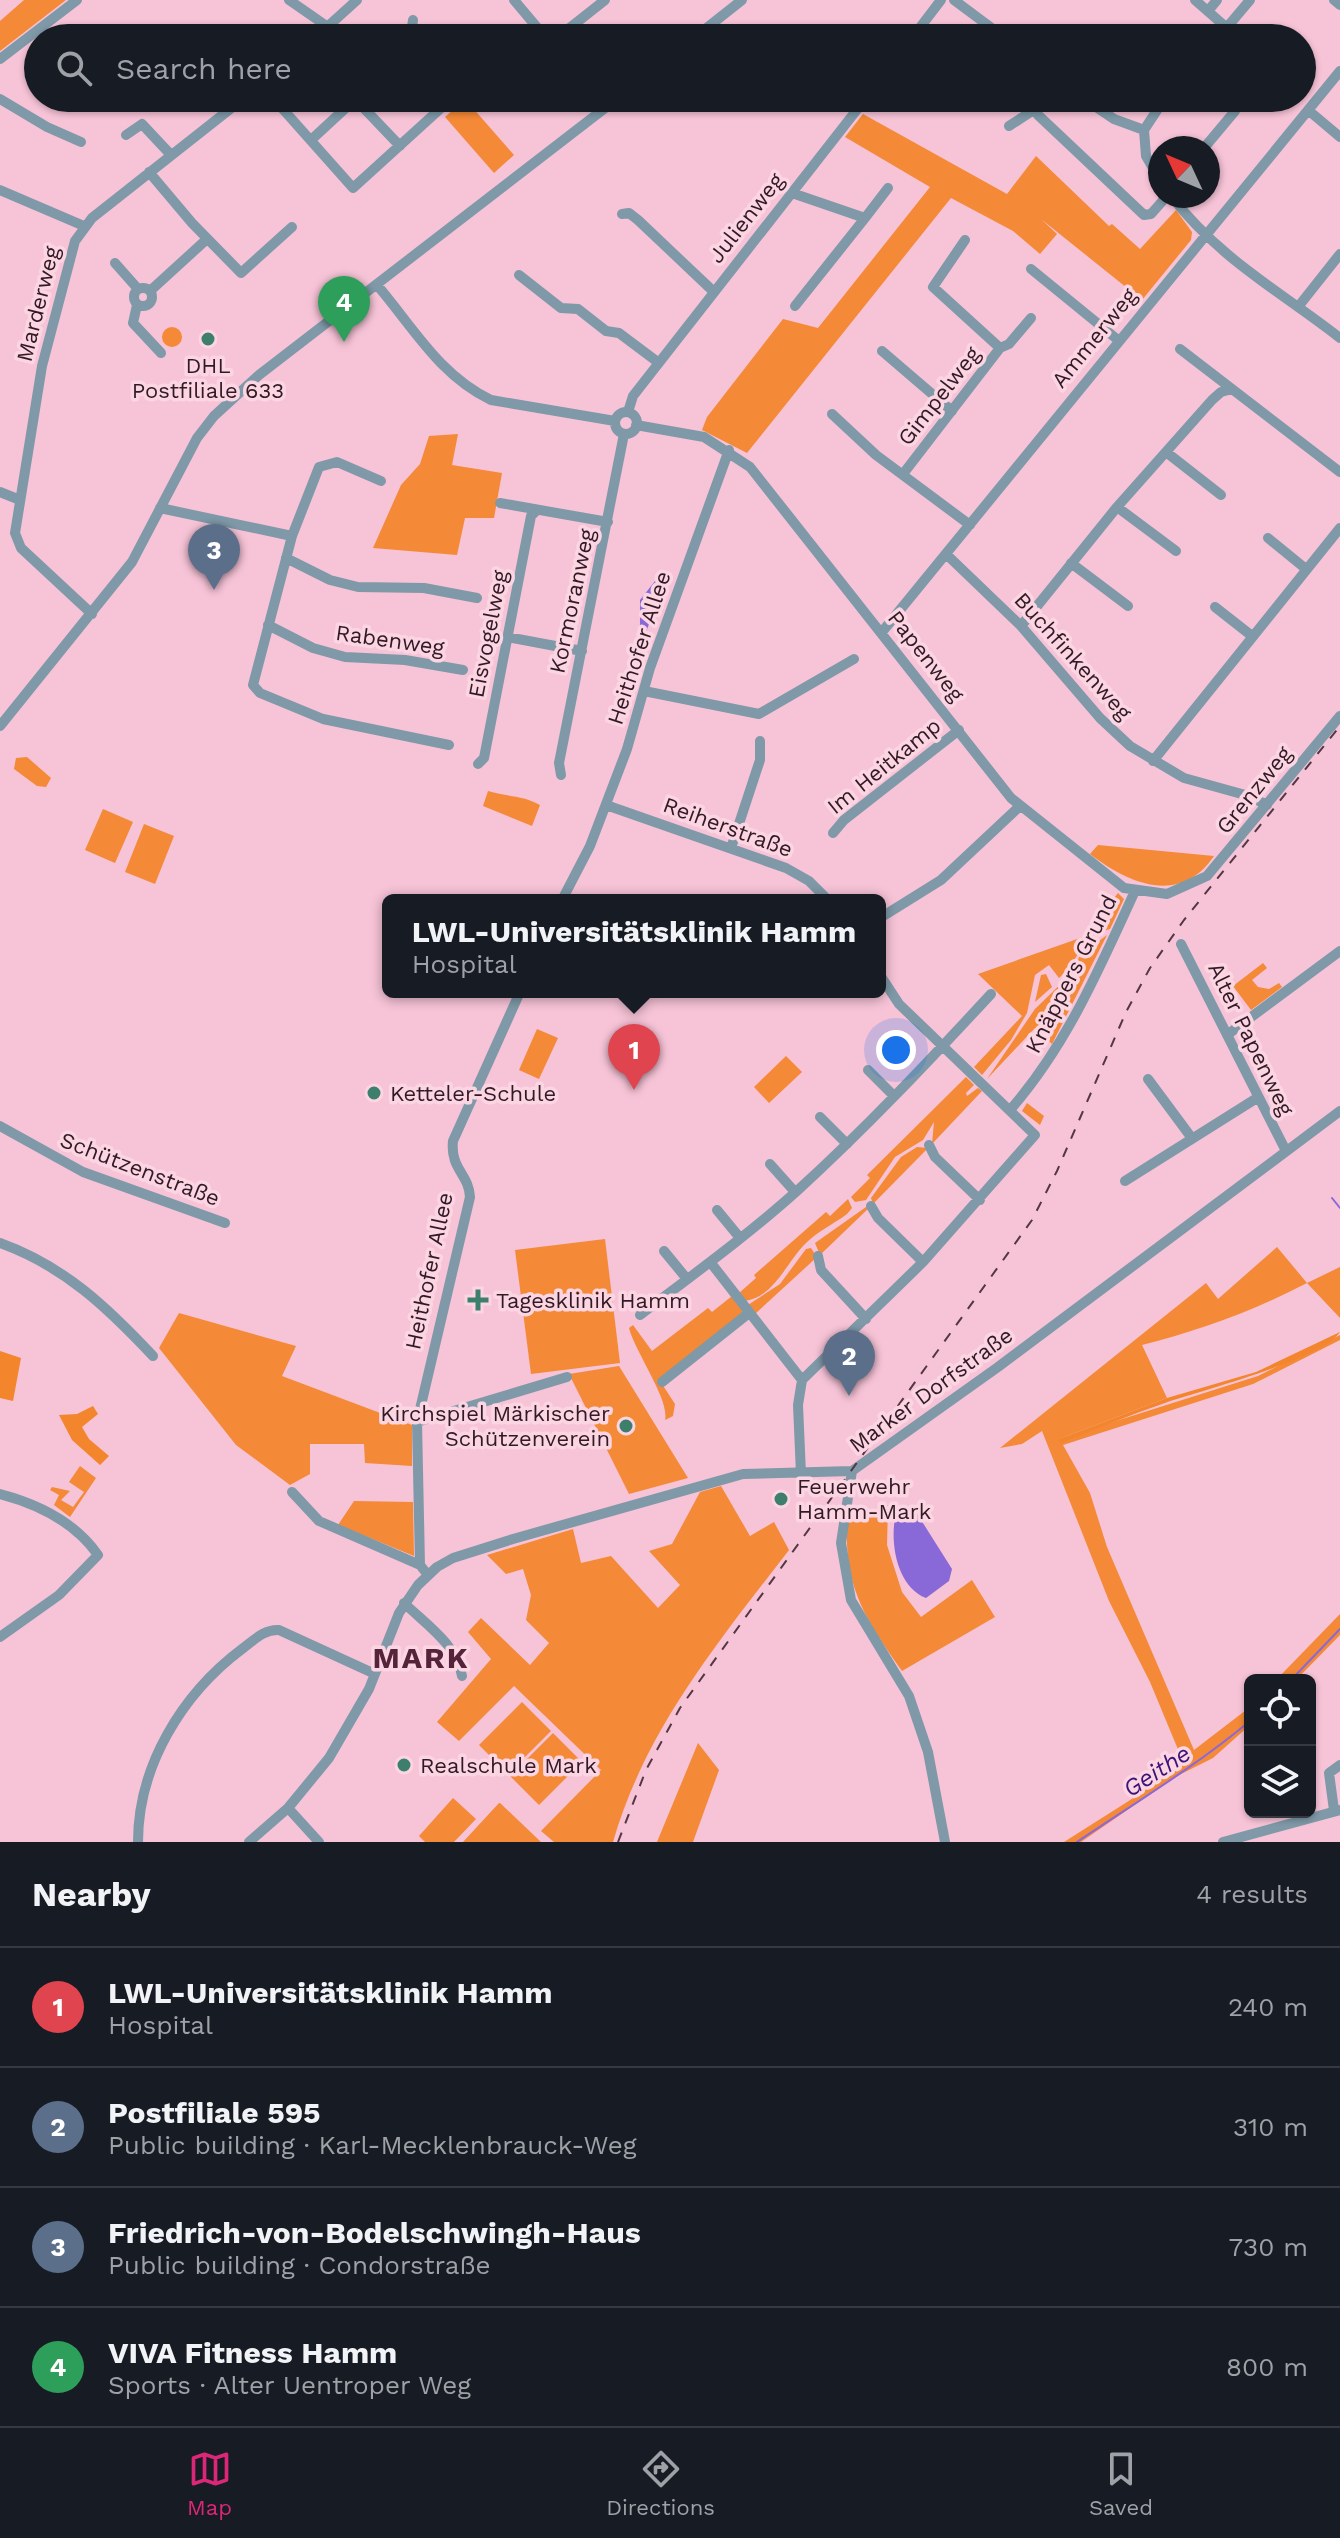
<!DOCTYPE html>
<meta charset="utf-8">
<style>
body{margin:0;font-family:"Work Sans",sans-serif;background:#242831;color:#f1f3f6}
.controls{position:absolute;right:24px;bottom:24px;display:grid;overflow:hidden;border-radius:12px;box-shadow:0 2px 6px #0004}
.controls button{width:72px;height:72px;display:grid;place-items:center;padding:0;border:0;border-bottom:2px solid #363941;background:#171b24;color:#f1f3f6;font:40px sans-serif}
.compass{position:absolute;left:1148px;top:136px;width:72px;height:72px;border-radius:50%;background:#171b24;box-shadow:0 2px 6px #0004;rotate:314deg}
.you{position:absolute;left:896px;top:1050px;width:28px;height:28px;margin:-20px;border:6px solid #fff;border-radius:50%;background:#1a73e8;box-shadow:0 0 0 12px #1a73e833}
.badge{display:grid;place-items:center;width:52px;height:52px;border-radius:50%;background:#db2777;color:#fff;font-size:26px;font-weight:700}
.pin{position:absolute;translate:-50% -66px;filter:drop-shadow(0 2px 4px #0008)}
.pin::after{content:'';position:absolute;top:42px;width:28px;height:24px;background:inherit;clip-path:polygon(0 0,100% 0,50% 100%)}
.popup{position:absolute;left:382px;top:894px;width:504px;height:104px;box-sizing:border-box;display:grid;place-content:center;border-radius:12px;background:#171b24;filter:drop-shadow(0 2px 6px #0005);font-size:26px;white-space:nowrap;color:#9ea1a6}
.popup b{font-size:30px;color:#f1f3f6}
.popup::after{content:'';position:absolute;left:50%;top:100%;margin-left:-16px;border:16px solid transparent;border-top-color:#171b24}
.list{margin:0;padding:0;list-style:none}
h2{display:flex;justify-content:space-between;align-items:center;height:104px;margin:0;padding:0 32px;font-size:34px}
h2 small{font-size:26px;font-weight:400;color:#9ea1a6}
.list li{display:grid;grid-template-columns:52px 1fr auto;gap:24px;align-items:center;box-sizing:border-box;height:120px;padding:0 32px;border-top:2px solid #363941}
.list b{display:block;font-size:30px;white-space:nowrap}
.list p{margin:0;font-size:26px;white-space:nowrap;color:#9ea1a6}
.list em{font-size:26px;font-style:normal;color:#9ea1a6}
.icon{flex:none;width:44px;height:44px;fill:none;stroke:currentColor;stroke-width:2;stroke-linecap:round;stroke-linejoin:round}
.map{position:relative;flex:none;width:1340px;height:1842px;overflow:hidden}
.search{position:absolute;background:#171b24;box-shadow:0 2px 6px #0004;left:24px;right:24px;top:24px;height:88px;display:flex;align-items:center;gap:20px;box-sizing:border-box;padding:0 28px;border-radius:44px;color:#9ea1a6;font-size:30px}
.sheet{height:584px;background:#171b24}
nav{display:flex;justify-content:space-around;align-items:center;box-sizing:border-box;height:112px;border-top:2px solid #363941;background:#171b24;font-size:22px;color:#9ea1a6}
nav a{display:grid;justify-items:center;gap:4px}
nav .on{color:#db2777}
.map>svg:first-child{display:block}
</style>
<div class="map">
<svg width="1340" height="1842" viewBox="0 0 1340 1842">
<rect width="100%" height="100%" fill="#f7c3d7"/>
<path fill="#f48937" d="M 24,0 L 66,0 L 0,51 L 0,21 Z
M 465,99 L 514,155 L 494,173 L 445,117 Z
M 863,114 L 1007,194 L 1036,156 L 1109,226 L 1112,224 L 1140,249 L 1176,210 L 1192,232 L 1191,240 L 1142,300 L 1041,219 L 1057,234 L 1040,254 L 1013,231 L 951,198 L 747,453 L 702,430 L 707,417 L 783,319 L 818,328 L 930,187 L 845,137 Z
M162 337a10 10 0 1 1 20 0a10 10 0 1 1-20 0Z
M 458,434 L 452,465 L 502,473 L 494,518 L 465,518 L 457,555 L 373,548 L 401,485 L 420,464 L 429,436 Z
M 27,757 L 51,778 L 46,787 L 37,786 L 14,769 L 16,758 Z
M 488,791 C 507,797 523,795 540,805 L 532,826 L 483,806 Z
M 103,809 L 133,822 L 115,863 L 85,850 Z
M 144,824 L 174,836 L 155,884 L 125,872 Z
M 1098,845 L 1214,856 C 1180,906 1129,884 1090,854 Z
M 1118,893 L 1124,899 L 1110,929 C 1083,936 1077,962 1059,978 L 1049,965 L 1035,975 L 1027,1013 L 1011,1040 L 982,1075 L 974,1067 L 1022,1016 L 978,974 L 1083,937 Z
M 1107,935 L 1052,1044 L 1035,1028 L 987,1079 L 1035,1009 L 1072,973 L 1080,955 Z
M 1263,963 L 1267,968 L 1252,980 L 1258,987 L 1269,989 L 1279,983 L 1282,987 L 1251,1010 L 1233,986 Z
M 1046,974 L 1052,987 L 1035,1002 L 1041,975 Z
M 537,1029 L 558,1038 L 539,1079 L 519,1070 Z
M 786,1056 L 802,1072 L 769,1103 L 754,1087 Z
M 966,1077 L 974,1085 L 966,1093 L 967,1096 L 978,1088 L 982,1091 L 932,1144 L 934,1122 L 923,1140 L 895,1157 L 866,1200 L 855,1202 L 851,1197 L 870,1178 L 867,1175 Z
M 1027,1103 L 1044,1116 L 1040,1125 L 1022,1111 Z
M 917,1147 L 928,1148 L 873,1204 L 871,1198 L 901,1157 Z
M 848,1199 L 852,1208 L 847,1214 C 835,1223 817,1232 806,1243 C 787,1261 774,1298 744,1301 L 739,1293 L 756,1278 L 754,1275 L 826,1212 L 830,1216 Z
M 866,1207 L 870,1207 L 820,1255 L 815,1243 Z
M 605,1239 L 620,1363 L 531,1374 L 515,1250 Z
M 1277,1247 L 1307,1283 L 1340,1267 L 1340,1318 L 1307,1283 C 1253,1311 1201,1330 1142,1345 L 1167,1398 L 1059,1439 L 1258,1376 L 1340,1335 L 1340,1340 L 1253,1384 L 1063,1445 L 1090,1493 L 1107,1547 L 1194,1750 L 1250,1707 L 1250,1725 L 1213,1758 L 1175,1777 L 1081,1842 L 1064,1842 L 1135,1797 L 1182,1759 L 1150,1682 L 1109,1601 L 1042,1431 L 1022,1444 L 1000,1448 L 1206,1283 L 1218,1299 Z
M 811,1248 L 817,1257 L 755,1314 L 748,1305 L 780,1284 L 806,1249 Z
M 732,1296 L 746,1314 L 660,1381 L 675,1404 L 673,1416 L 665,1420 C 670,1400 635,1352 629,1328 L 633,1325 L 652,1351 L 708,1308 L 712,1312 Z
M 179,1313 L 296,1346 L 282,1376 L 412,1425 L 412,1466 L 365,1463 L 364,1444 L 310,1444 L 310,1474 L 290,1485 L 236,1445 L 159,1348 Z
M 619,1366 L 688,1478 L 629,1494 L 569,1374 Z
M 80,1466 L 96,1478 L 70,1517 L 54,1505 L 59,1495 L 50,1490 L 52,1487 L 70,1491 L 61,1500 L 73,1507 L 84,1492 L 69,1482 Z
M 721,1486 L 750,1536 L 774,1522 L 789,1550 C 719,1641 645,1730 613,1842 L 554,1842 L 541,1831 L 601,1770 L 514,1686 L 459,1741 L 437,1722 L 491,1659 L 468,1632 L 481,1618 L 530,1665 L 549,1643 L 526,1620 L 531,1595 L 523,1569 L 506,1574 L 487,1555 L 573,1529 L 581,1563 L 611,1556 L 658,1608 L 680,1585 L 649,1551 L 672,1544 L 700,1492 Z
M 354,1501 L 413,1502 L 414,1556 L 338,1525 Z
M 888,1505 L 887,1545 L 902,1592 L 921,1617 L 972,1580 L 995,1617 L 902,1671 C 864,1617 844,1587 847,1519 Z
M 1340,1614 L 1340,1635 L 1296,1680 L 1276,1680 Z
M 522,1702 L 551,1731 L 508,1774 L 479,1745 Z
M 553,1733 L 582,1762 L 539,1805 L 510,1776 Z
M 698,1743 L 719,1770 L 693,1842 L 657,1842 Z
M 453,1798 L 476,1819 L 454,1842 L 425,1842 L 419,1836 Z
M 499,1803 L 500,1803 L 541,1842 L 463,1842 Z"/>
<path fill="#f3852d" d="M 1340,1332 C 1323,1359 1200,1391 1165,1403 C 1130,1415 1096,1429 1061,1443 L 1059,1439 L 1167,1398 L 1256,1372 Z
M 0,1351 L 21,1358 L 13,1401 L 0,1398 Z
M 93,1406 L 98,1414 L 82,1427 L 89,1439 L 109,1456 L 100,1465 L 72,1440 L 59,1415 L 77,1414 Z"/>
<path fill="#8969d8" d="M 663,571 L 667,576 L 640,648 L 640,600 Z
M 909,1512 L 916,1512 L 952,1569 L 949,1581 L 926,1598 C 898,1587 890,1546 895,1518 Z"/>
<g fill="none" stroke-linecap="round" stroke-linejoin="round">
<path stroke="#8969d8" stroke-width="2" d="M 1332,1198 L 1340,1208
M 1291,1680 L 1340,1629
M 1077,1842 C 1135,1803 1196,1766 1250,1721"/>
<path stroke="#7f99a8" stroke-width="10" d="M 289,0 L 328,27
M 514,0 L 546,38
M 954,0 L 1005,38
M 1195,0 L 1227,28
M 1334,0 L 1340,5
M 1208,11 L 1217,0
M 413,20 L 412,27 L 422,38
M 315,38 L 357,0
M 557,38 L 605,0
M 694,38 L 742,0
M 912,38 L 941,0
M 1218,38 L 1250,0
M 0,59 L 77,0
M 273,98 L 353,188 L 452,98
M 1040,98 L 1035,109 L 1038,115 L 1144,215 L 1151,214 L 1167,196
M 1083,98 L 1114,119 L 1144,130
M 0,99 L 47,127 L 81,142
M 1308,110 L 1340,137
M 1009,126 L 1035,109
M 126,135 L 142,124 L 171,155
M 311,140 L 350,104 L 358,102 L 400,146
M 1204,148 L 1235,111 L 1240,98
M 149,172 L 192,223 L 241,273 L 292,227
M 1160,180 L 1146,156 L 1144,130 L 1165,98
M 0,190 L 84,226
M 792,193 L 865,218 L 795,306
M 1171,196 C 1222,261 1277,289 1340,338
M 622,214 L 629,213 L 638,220 L 714,292
M 865,218 L 888,188
M 965,240 L 933,287 L 1000,348
M 115,263 L 138,289
M 1031,269 L 1118,340
M 519,275 L 561,308 L 578,309 L 606,331 L 619,333 L 659,363
M 377,285 C 413,327 439,375 491,400 L 615,421
M134 297a9 9 0 1 1 18 0a9 9 0 1 1-18 0Z
M 150,291 L 207,239
M 137,305 L 133,323 L 161,353
M 1298,307 L 1340,254
M 1180,349 L 1340,472
M 882,351 L 952,411
M615 423a11 11 0 1 1 22 0a11 11 0 1 1-22 0Z
M 628,412 L 633,396 L 866,98
M 832,414 L 876,455 L 970,525
M 636,425 L 704,437 L 750,467 L 1011,798 L 1124,888 L 1167,894 L 1207,876 L 1340,716
M 1166,452 L 1221,495
M 903,474 L 1000,348 L 1009,344 L 1031,318
M 381,481 L 337,462 L 319,467 L 292,536 L 253,685 L 260,693 L 323,719 L 449,745
M 0,492 L 20,500
M 500,503 L 608,522
M 1117,507 L 1176,551
M 160,508 L 292,536
M 1268,538 L 1306,569
M 946,554 L 1021,626 L 1100,718 L 1130,746 L 1184,778 L 1249,796 L 1267,805
M 286,558 L 330,580 L 358,587 L 424,588 L 477,598
M 1071,563 L 1128,606
M 1215,607 L 1252,636
M 92,614 L 21,548 L 15,533 L 42,366 L 75,241 L 92,218 L 244,98
M 268,625 L 313,648 L 345,657 L 405,660 L 463,670
M 1021,626 L 1117,507 L 1212,400 L 1221,392 L 1232,389
M 882,632 L 1340,71
M 507,637 L 582,651
M 644,691 L 759,714 L 854,659
M 0,726 L 132,562 L 197,438 L 214,416 L 259,375 L 618,98
M 1153,761 L 1340,528
M 478,764 L 484,758 L 531,516 L 536,511
M 561,775 L 559,763 L 624,434
M 606,805 L 786,868 L 809,881 L 828,900
M 833,833 L 844,820 L 959,730
M 731,848 L 760,760 L 760,741
M 562,900 L 590,846 L 627,749 L 650,668 L 729,450
M 880,918 L 941,880 L 1020,806
M 1181,944 L 1286,1151
M 1227,1035 L 1340,951
M 868,1070 L 894,1096
M 1148,1079 L 1191,1137
M 1010,1110 C 1067,1045 1099,969 1135,891
M 820,1117 L 847,1144
M 0,1126 L 83,1172 L 225,1223
M 929,1145 L 935,1157 L 980,1200
M 770,1164 L 795,1192
M 1125,1181 L 1257,1098
M 871,1206 L 878,1218 L 923,1262
M 717,1210 L 740,1238
M 0,1243 C 64,1266 107,1307 153,1356
M 664,1251 L 687,1279
M 818,1256 L 821,1270 L 866,1319
M 711,1263 L 802,1380
M 640,1315 C 694,1274 748,1235 798,1190 C 866,1128 929,1061 991,994
M 662,1382 L 749,1313
M 417,1422 L 567,1377
M 852,1471 L 841,1543 L 851,1600 L 909,1696 L 928,1752 L 945,1842
M 801,1474 L 798,1405 L 802,1380 L 923,1262 L 1035,1135 L 899,1004 L 880,975
M 292,1492 L 319,1521 L 420,1565
M 0,1494 C 38,1504 75,1522 98,1555 L 59,1595 L 0,1637
M 428,1575 L 420,1565 L 417,1422 L 470,1197 C 469,1174 450,1169 453,1141 L 520,992
M 404,1603 C 427,1625 457,1645 462,1676
M 288,1808 L 319,1842
M 1334,1810 L 1329,1773 L 1340,1765
M 138,1842 C 138,1766 182,1694 242,1649 C 253,1641 264,1629 279,1630 L 375,1674
M 249,1842 L 288,1808 L 329,1758 L 369,1689 L 399,1613 L 418,1585 L 437,1567 L 453,1558 L 513,1539 L 743,1474 L 852,1471 L 998,1367 L 1340,1111
M 1223,1842 L 1340,1810"/>
<path stroke="#533742" stroke-width="2" stroke-dasharray="10 10" stroke-linecap="butt" d="M 618,1842 L 646,1770 L 680,1708 L 1032,1220 L 1057,1171 L 1126,1012 L 1150,968 L 1184,920 L 1340,726"/>
</g>
<g fill="#3d7e6d" stroke="#fcd5e3" stroke-width="3">
<circle cx="208" cy="339" r="8"/>
<circle cx="374" cy="1093" r="8"/>
<path d="M474 1288h8v8h8v8h-8v8h-8v-8h-8v-8h8z"/>
<circle cx="626" cy="1426" r="8"/>
<circle cx="781" cy="1499" r="8"/>
<circle cx="404" cy="1765" r="8"/>
</g>
<g text-anchor="middle" dominant-baseline="central" stroke-width="7" stroke-linejoin="round" paint-order="stroke">
<g font-size="22" fill="#311a23" stroke="#fcd5e3">
<text transform="translate(746 218) rotate(-52)">Julienweg</text>
<text transform="translate(38 304) rotate(-76)">Marderweg</text>
<text transform="translate(1094 338) rotate(-51)">Ammerweg</text>
<text transform="translate(939 396) rotate(-52)">Gimpelweg</text>
<text transform="translate(572 601) rotate(-78)">Kormoranweg</text>
<text transform="translate(488 634) rotate(-79)">Eisvogelweg</text>
<text transform="translate(390 640) rotate(8)">Rabenweg</text>
<text transform="translate(639 648) rotate(-72)">Heithofer Allee</text>
<text transform="translate(926 656) rotate(52)">Papenweg</text>
<text transform="translate(1073 656) rotate(48)">Buchfinkenweg</text>
<text transform="translate(884 766) rotate(-39)">Im Heitkamp</text>
<text transform="translate(1254 790) rotate(-51)">Grenzweg</text>
<text transform="translate(728 827) rotate(20)">Reiherstraße</text>
<text transform="translate(1071 974) rotate(-63)">Knäppers Grund</text>
<text transform="translate(1251 1039) rotate(64)">Alter Papenweg</text>
<text transform="translate(140 1169) rotate(21)">Schützenstraße</text>
<text transform="translate(429 1271) rotate(-78)">Heithofer Allee</text>
<text transform="translate(931 1390) rotate(-36)">Marker Dorfstraße</text>
</g>
<g font-size="22" fill="#311a23" stroke="#fcd5e3" text-anchor="start">
<text x="208" y="365" text-anchor="middle">DHL<tspan x="208" dy="25">Postfiliale 633</tspan></text>
<text x="390" y="1093">Ketteler-Schule</text>
<text x="496" y="1300">Tagesklinik Hamm</text>
<text x="610" y="1413" text-anchor="end">Kirchspiel Märkischer<tspan x="610" dy="25">Schützenverein</tspan></text>
<text x="797" y="1486">Feuerwehr<tspan x="797" dy="25">Hamm-Mark</tspan></text>
<text x="420" y="1765">Realschule Mark</text>
</g>
<g font-size="24" font-style="italic" fill="#3c1378" stroke="#fcd5e3">
<text transform="translate(1157 1771) rotate(-33)">Geithe</text>
</g>
<g font-size="30" font-weight="bold" letter-spacing="2" fill="#56243a" stroke="#fcd5e3">
<text x="421" y="1657">MARK</text>
</g>
</g>
</svg>
<div class="controls">
<button><svg class="icon" aria-label="locate" viewBox="0 0 24 24"><circle cx="12" cy="12" r="6"/><path d="M12 2v4M12 18v4M2 12h4M18 12h4"/></svg></button>
<button><svg class="icon" aria-label="layers" viewBox="0 0 24 24"><path d="M12 4l9 5-9 5-9-5zM3 14l9 5 9-5"/></svg></button>
</div>
<svg class="compass" viewBox="-18 -18 36 36"><path d="M0-13l5 13h-10z" fill="#e53935"/><path d="M0 13l5-13h-10z" fill="#9ea1a6"/></svg>
<div class="you"></div>
<div class="pin badge" style="left:634px;top:1090px;background:#e0444e">1</div>
<div class="popup"><b>LWL-Universitätsklinik Hamm</b>Hospital</div>
<div class="pin badge" style="left:849px;top:1396px;background:#5c6f8a">2</div>
<div class="pin badge" style="left:214px;top:590px;background:#5c6f8a">3</div>
<div class="pin badge" style="left:344px;top:342px;background:#2e9e5b">4</div>
<div class="search"><svg class="icon" aria-label="search" viewBox="0 0 24 24"><circle cx="10" cy="10" r="6"/><path d="M15 15l6 6"/></svg>Search here</div>
</div>
<section class="sheet">
<h2>Nearby<small>4 results</small></h2>
<ul class="list">
<li><span class="badge" style="background:#e0444e">1</span><div><b>LWL-Universitätsklinik Hamm</b><p>Hospital</p></div><em>240 m</em></li>
<li><span class="badge" style="background:#5c6f8a">2</span><div><b>Postfiliale 595</b><p>Public building · Karl-Mecklenbrauck-Weg</p></div><em>310 m</em></li>
<li><span class="badge" style="background:#5c6f8a">3</span><div><b>Friedrich-von-Bodelschwingh-Haus</b><p>Public building · Condorstraße</p></div><em>730 m</em></li>
<li><span class="badge" style="background:#2e9e5b">4</span><div><b>VIVA Fitness Hamm</b><p>Sports · Alter Uentroper Weg</p></div><em>800 m</em></li>
</ul>
</section>
<nav>
<a class="on"><svg class="icon" aria-label="map" viewBox="0 0 24 24"><path d="M3 6l6-2 6 2 6-2v14l-6 2-6-2-6 2zM9 4v14M15 6v14"/></svg>Map</a>
<a><svg class="icon" aria-label="directions" viewBox="0 0 24 24"><path d="M12 3l9 9-9 9-9-9zM9 14v-3h6M13 9l2 2-2 2"/></svg>Directions</a>
<a><svg class="icon" aria-label="saved" viewBox="0 0 24 24"><path d="M7 4h10v16l-5-4-5 4z"/></svg>Saved</a>
</nav>
